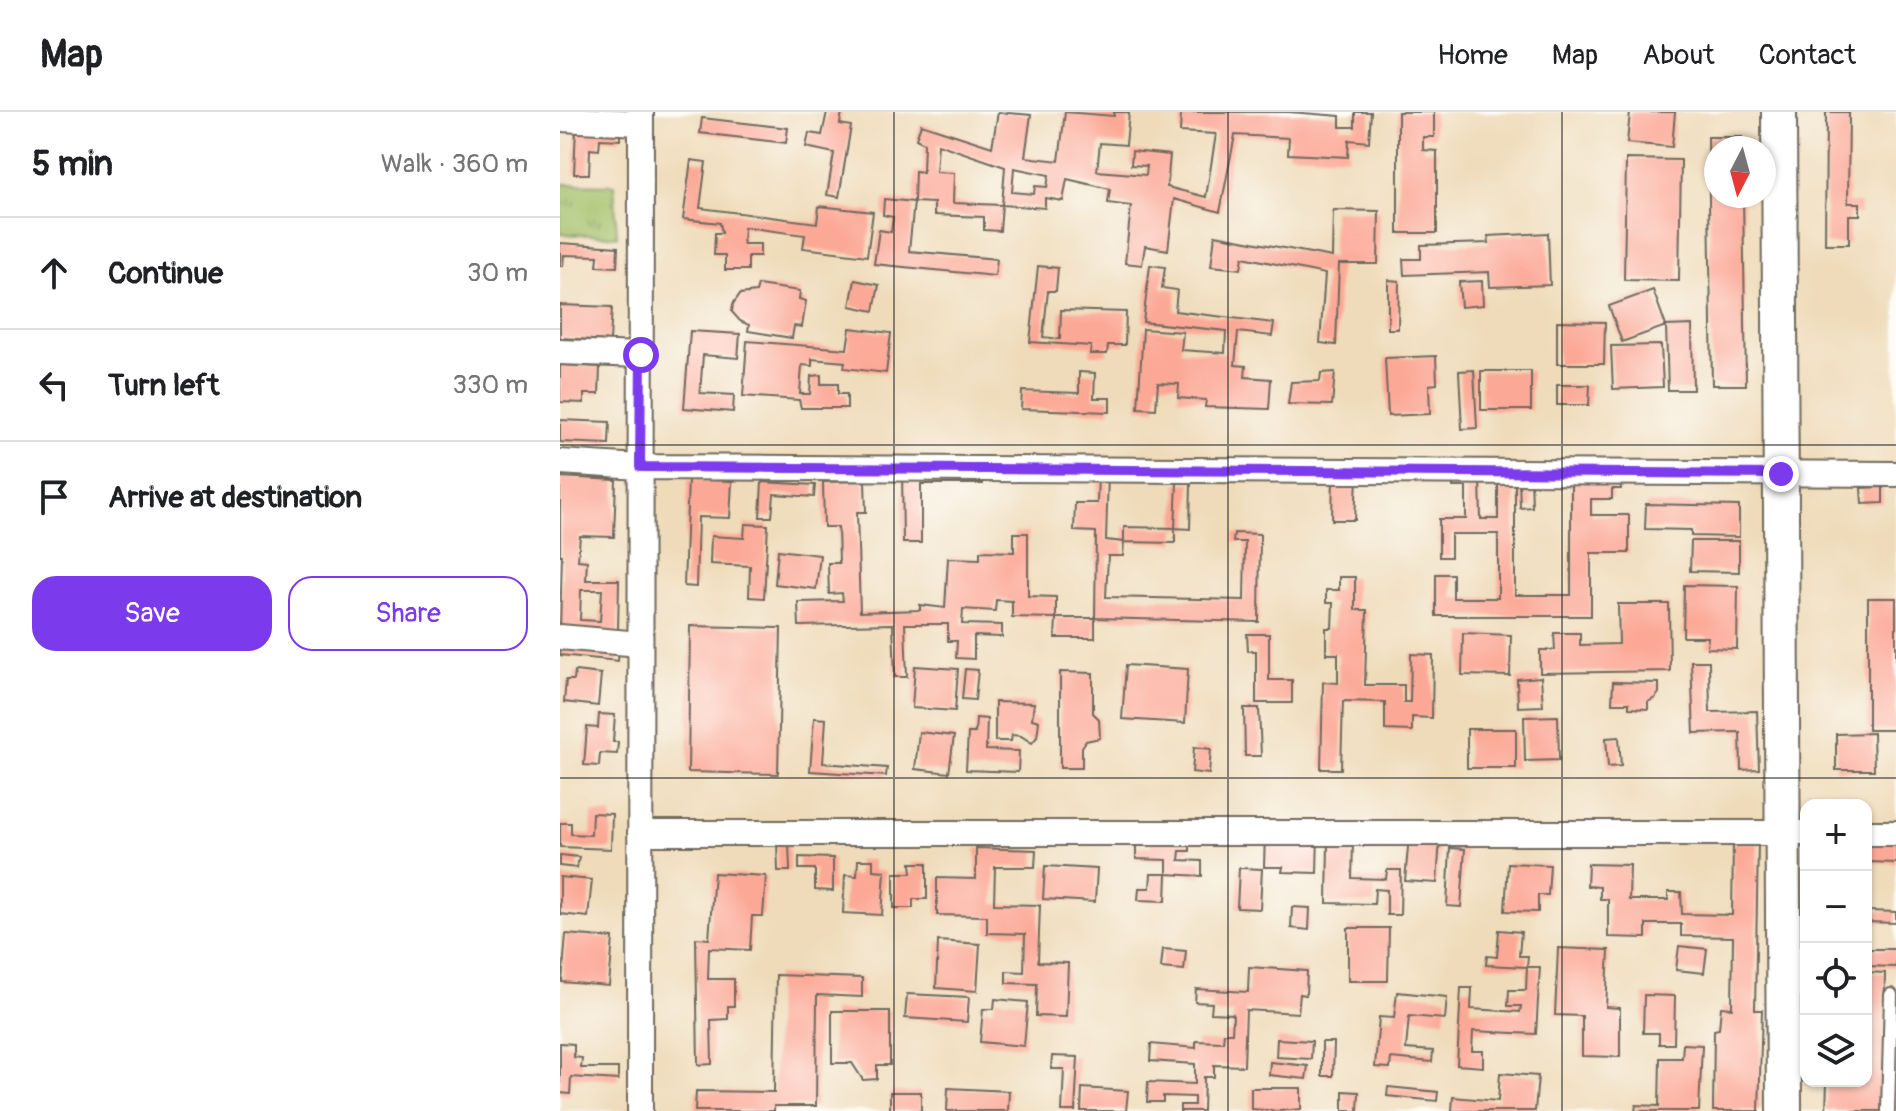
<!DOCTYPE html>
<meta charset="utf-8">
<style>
body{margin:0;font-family:Pangolin,sans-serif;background:#f6f6f6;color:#202124}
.controls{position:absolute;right:24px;bottom:24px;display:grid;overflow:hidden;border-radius:16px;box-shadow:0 2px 6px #0004}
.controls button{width:72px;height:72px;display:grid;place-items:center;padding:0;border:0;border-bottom:2px solid #e0e0e0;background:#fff;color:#202124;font:40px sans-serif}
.compass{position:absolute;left:1144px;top:24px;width:72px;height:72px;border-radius:50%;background:#fff;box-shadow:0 2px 6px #0004;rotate:186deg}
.stop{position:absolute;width:24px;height:24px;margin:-18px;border:6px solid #7c3aed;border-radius:50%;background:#fff}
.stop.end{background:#7c3aed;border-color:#fff;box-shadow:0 2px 8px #0008}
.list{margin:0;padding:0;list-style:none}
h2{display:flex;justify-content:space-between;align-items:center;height:104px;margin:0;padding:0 32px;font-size:34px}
h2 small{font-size:26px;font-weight:400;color:#757577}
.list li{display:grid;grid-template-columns:52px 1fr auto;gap:24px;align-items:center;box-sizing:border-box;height:112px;padding:0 32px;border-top:2px solid #e0e0e0}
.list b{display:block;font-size:30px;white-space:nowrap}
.list em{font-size:26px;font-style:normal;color:#757577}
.actions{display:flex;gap:16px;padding:24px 32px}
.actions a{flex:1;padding:18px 0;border:2px solid #7c3aed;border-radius:24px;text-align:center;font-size:28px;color:#7c3aed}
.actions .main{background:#7c3aed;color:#fff}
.icon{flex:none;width:44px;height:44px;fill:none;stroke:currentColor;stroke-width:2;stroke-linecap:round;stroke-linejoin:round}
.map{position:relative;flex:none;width:1336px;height:999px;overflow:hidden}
header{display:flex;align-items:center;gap:48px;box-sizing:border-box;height:112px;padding:0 40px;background:#fff;border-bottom:2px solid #e0e0e0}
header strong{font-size:38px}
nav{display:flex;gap:44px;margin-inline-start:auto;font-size:28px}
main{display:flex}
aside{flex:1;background:#fff}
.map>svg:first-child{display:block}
</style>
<header>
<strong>Map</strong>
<nav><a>Home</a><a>Map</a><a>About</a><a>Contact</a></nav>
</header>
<main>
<aside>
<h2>5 min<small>Walk · 360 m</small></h2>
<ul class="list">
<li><svg class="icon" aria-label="ahead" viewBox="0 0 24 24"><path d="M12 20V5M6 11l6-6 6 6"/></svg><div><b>Continue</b></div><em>30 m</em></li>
<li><svg class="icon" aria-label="left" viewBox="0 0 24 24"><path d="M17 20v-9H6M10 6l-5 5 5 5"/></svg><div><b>Turn left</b></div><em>330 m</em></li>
<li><svg class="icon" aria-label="arrive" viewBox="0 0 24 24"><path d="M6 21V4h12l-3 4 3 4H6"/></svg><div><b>Arrive at destination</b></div></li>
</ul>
<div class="actions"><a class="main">Save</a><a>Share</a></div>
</aside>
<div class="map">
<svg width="1336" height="999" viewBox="0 0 1336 999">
<defs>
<pattern id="grass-tufts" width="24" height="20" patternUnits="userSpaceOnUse" patternTransform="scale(2)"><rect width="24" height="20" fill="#a2bf66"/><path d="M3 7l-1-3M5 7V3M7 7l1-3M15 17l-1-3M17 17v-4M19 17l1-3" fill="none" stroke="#849b54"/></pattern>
</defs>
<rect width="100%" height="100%" fill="#fdfcf7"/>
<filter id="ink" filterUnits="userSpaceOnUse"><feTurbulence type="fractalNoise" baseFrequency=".0125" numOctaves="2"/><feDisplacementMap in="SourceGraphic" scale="16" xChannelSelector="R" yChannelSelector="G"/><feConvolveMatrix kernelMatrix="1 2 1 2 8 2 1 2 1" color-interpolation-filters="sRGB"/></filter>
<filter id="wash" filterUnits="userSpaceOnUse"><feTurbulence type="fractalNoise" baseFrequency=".006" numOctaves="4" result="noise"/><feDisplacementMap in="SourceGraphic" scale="32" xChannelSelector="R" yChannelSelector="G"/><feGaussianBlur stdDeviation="1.8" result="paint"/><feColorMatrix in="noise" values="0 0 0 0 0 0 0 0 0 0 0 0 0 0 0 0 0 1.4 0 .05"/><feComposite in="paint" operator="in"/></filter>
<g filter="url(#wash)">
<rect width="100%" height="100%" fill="#efdbba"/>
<path fill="url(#grass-tufts)" stroke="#667548" stroke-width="2" d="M 0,72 L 54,73 L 57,124 L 0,122 Z"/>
<g id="blocks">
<path fill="#fca896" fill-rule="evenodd" d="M 267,0 L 282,0 L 280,12 L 291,14 L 279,85 L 267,83 L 274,41 L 246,35 L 249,21 L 262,23 Z
M 438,0 L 471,3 L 465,45 L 499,49 L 505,0 L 554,4 L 554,0 L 569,0 L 566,33 L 540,31 L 537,59 L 586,63 L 587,54 L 571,53 L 572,39 L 610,43 L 607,75 L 646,85 L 656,22 L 620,20 L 621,0 L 729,0 L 780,4 L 780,15 L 795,15 L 795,0 L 811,0 L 809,30 L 789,28 L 788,45 L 728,42 L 729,26 L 675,23 L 660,100 L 614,87 L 608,138 L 585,134 L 582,153 L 565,151 L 571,94 L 548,91 L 550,77 L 507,67 L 503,89 L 485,86 L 485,96 L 442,93 L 445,55 L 378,32 L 376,60 L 394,61 L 393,91 L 442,93 L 440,119 L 424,118 L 424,105 L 374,103 L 374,91 L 354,90 L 355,59 L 363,60 L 364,31 L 356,27 L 361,12 L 432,35 ZM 454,56 L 489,63 L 487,75 L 475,74 L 474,82 L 452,80 Z
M 838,0 L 874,0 L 874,25 L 863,25 L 863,38 L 877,39 L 877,121 L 838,121 Z
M 1070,0 L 1115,0 L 1112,35 L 1067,31 Z
M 1266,0 L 1289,0 L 1288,91 L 1300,91 L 1300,103 L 1289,103 L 1289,132 L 1265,132 Z
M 142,6 L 228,16 L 226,31 L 140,21 Z
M 16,15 L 60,16 L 60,28 L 40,27 L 39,38 L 30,37 L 29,62 L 14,62 Z
M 1148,25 L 1182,25 L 1182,36 L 1156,36 L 1156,84 L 1183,84 L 1186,273 L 1152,273 Z
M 1066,47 L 1121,48 L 1119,169 L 1064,168 Z
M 131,48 L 146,50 L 140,96 L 257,111 L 259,94 L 313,100 L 307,144 L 243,136 L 245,123 L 184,115 L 183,132 L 200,132 L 200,144 L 188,144 L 188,158 L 165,158 L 165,143 L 154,143 L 155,121 L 162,121 L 160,111 L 123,107 Z
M 324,87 L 354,90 L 349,139 L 437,147 L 435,164 L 314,152 L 319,118 L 331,120 L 333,105 L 323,103 Z
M 773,98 L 819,99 L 818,152 L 779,152 L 776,233 L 760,231 L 765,162 L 683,145 L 681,157 L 651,154 L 655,123 L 772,145 Z
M 988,121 L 990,173 L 930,175 L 929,160 L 844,163 L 843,147 L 861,147 L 861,133 L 929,131 L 928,124 Z
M 0,131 L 58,135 L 57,155 L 37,154 L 38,144 L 4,143 L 3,154 L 0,154 Z
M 590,153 L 605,155 L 602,176 L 617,178 L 615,199 L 714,211 L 712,224 L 678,220 L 675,253 L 686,254 L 685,265 L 711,267 L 709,297 L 645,295 L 646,288 L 618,286 L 619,272 L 598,271 L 596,297 L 578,296 L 583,217 L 623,220 L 621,238 L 665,241 L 666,219 L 583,210 Z
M 478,154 L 498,156 L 496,179 L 488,179 L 483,225 L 500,227 L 501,198 L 566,200 L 565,233 L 548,233 L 547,242 L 530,242 L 531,234 L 470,230 Z
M 295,168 L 319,173 L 314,199 L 290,194 Z
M 828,168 L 839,169 L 838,217 L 828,217 Z
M 922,169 L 923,193 L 901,195 L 899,170 Z
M 198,173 L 240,179 L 239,187 L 246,189 L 242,215 L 234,214 L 232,226 L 188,219 L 189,213 L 180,209 L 172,200 L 173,192 L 180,182 L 196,180 Z
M 1093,178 L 1106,214 L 1062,230 L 1049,194 Z
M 0,193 L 52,195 L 50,229 L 0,226 Z
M 997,209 L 1045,210 L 1044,252 L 997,252 Z
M 1132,213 L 1133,278 L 1108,278 L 1106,214 Z
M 290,216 L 331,221 L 326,261 L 284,256 L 285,250 L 252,247 L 252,254 L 242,253 L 240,282 L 250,282 L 251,264 L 261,263 L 261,272 L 278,272 L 278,282 L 287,282 L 287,296 L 241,296 L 239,288 L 183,284 L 187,229 L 287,237 Z
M 130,219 L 180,222 L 178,246 L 143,243 L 140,281 L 174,283 L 173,300 L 124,296 Z
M 1101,233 L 1103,275 L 1053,277 L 1051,234 Z
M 876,244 L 877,272 L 869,273 L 870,302 L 828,304 L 825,246 Z
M 0,253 L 40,255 L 39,282 L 24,282 L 24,291 L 0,290 Z
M 914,258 L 917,316 L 902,317 L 899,259 Z
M 921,259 L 971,259 L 971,298 L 921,298 Z
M 519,260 L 535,261 L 534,286 L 550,286 L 550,300 L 461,297 L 462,279 L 519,281 Z
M 775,260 L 772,293 L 728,292 L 731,270 L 760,269 L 761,261 Z
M 997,273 L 1030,273 L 1029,293 L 997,293 Z
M 0,308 L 50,310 L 49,332 L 0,330 Z
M 342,358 L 423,358 L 423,372 L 361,372 L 361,431 L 343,431 Z
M 538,362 L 548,362 L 546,428 L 564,430 L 563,444 L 548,444 L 546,485 L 684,488 L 685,430 L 673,430 L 674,421 L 700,422 L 699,510 L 535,506 L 536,420 L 514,419 L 515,391 L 537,391 Z
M 893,364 L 920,365 L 921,407 L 938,407 L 938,366 L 955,366 L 955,483 L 1011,483 L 1011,366 L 1060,366 L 1061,377 L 1052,377 L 1052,387 L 1031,387 L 1031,403 L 1069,403 L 1069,441 L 1031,441 L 1031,504 L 876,504 L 876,462 L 893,462 L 893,486 L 938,486 L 938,422 L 891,422 L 891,445 L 879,445 L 879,407 L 906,407 L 906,375 L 893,375 Z
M 0,365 L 56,368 L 54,425 L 20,424 L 18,448 L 27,449 L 26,468 L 59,468 L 58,520 L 0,518 L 2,443 L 0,443 ZM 21,478 L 42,478 L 40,509 L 20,508 Z
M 773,365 L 797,366 L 795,408 L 772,408 Z
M 971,365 L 972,395 L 960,396 L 959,366 Z
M 128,367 L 172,369 L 170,406 L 138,405 L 136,475 L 124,474 Z
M 305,369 L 306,400 L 297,400 L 300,500 L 360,498 L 360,493 L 385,496 L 388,446 L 420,447 L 420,439 L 454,440 L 454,421 L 468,421 L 468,484 L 496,485 L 496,506 L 452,505 L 452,489 L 436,488 L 435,499 L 403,497 L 402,512 L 442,513 L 442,525 L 414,524 L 414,547 L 396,546 L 397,529 L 388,529 L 388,512 L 345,512 L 347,565 L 335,565 L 333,512 L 239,514 L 238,490 L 283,489 L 282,481 L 269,482 L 268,451 L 279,451 L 278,415 L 264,415 L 263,370 Z
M 202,370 L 255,373 L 254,385 L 214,382 L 212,405 L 200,405 Z
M 617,371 L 631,371 L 630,417 L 615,416 Z
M 1323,375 L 1323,391 L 1302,392 L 1301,376 Z
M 1086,392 L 1179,394 L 1179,425 L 1131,424 L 1131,418 L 1085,417 Z
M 185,412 L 208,413 L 204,486 L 189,485 L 190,454 L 150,452 L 151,424 L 184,426 Z
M 564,415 L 615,416 L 615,431 L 564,430 Z
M 1131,429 L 1179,429 L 1179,460 L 1130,459 Z
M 218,438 L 260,443 L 256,477 L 215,472 Z
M 779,465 L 795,465 L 795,498 L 807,498 L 805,573 L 844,573 L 844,590 L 850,590 L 851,542 L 873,543 L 872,606 L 852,605 L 852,619 L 825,618 L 825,590 L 783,589 L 781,657 L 761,657 L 763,570 L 778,571 L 778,542 L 766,542 L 766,516 L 772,516 L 773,491 L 766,491 L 766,478 L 779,478 Z
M 1124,473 L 1178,474 L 1177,537 L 1147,536 L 1148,525 L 1123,525 Z
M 1308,486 L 1336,486 L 1336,618 L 1308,618 Z
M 1058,492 L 1109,492 L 1110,559 L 980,561 L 980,538 L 995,538 L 994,521 L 1020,521 L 1020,533 L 1059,532 Z
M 496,506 L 535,506 L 535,526 L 495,526 Z
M 130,514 L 221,516 L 218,662 L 128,660 Z
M 903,521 L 951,523 L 950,564 L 902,563 Z
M 687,522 L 709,522 L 709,568 L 732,568 L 732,591 L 696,591 L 696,539 L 688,539 Z
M 0,534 L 59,539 L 58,549 L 0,543 Z
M 1131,549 L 1149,549 L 1150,600 L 1197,599 L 1199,657 L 1181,658 L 1180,620 L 1134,621 Z
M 566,553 L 628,557 L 625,611 L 562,607 Z
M 355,554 L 398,557 L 395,599 L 352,596 Z
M 405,557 L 418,558 L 415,588 L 402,587 Z
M 15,559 L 41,562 L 38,594 L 4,590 L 6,568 L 14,568 Z
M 500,560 L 533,561 L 533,601 L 539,607 L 540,626 L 526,629 L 522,635 L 522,656 L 500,656 Z
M 981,565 L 983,594 L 958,595 L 957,567 Z
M 1053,570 L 1099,571 L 1099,581 L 1095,586 L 1088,590 L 1088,597 L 1069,596 L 1069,591 L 1052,591 Z
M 435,590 L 474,591 L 472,607 L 479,609 L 477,625 L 472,631 L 461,624 L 452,623 L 451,629 L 435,629 Z
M 684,596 L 699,596 L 701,644 L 685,644 Z
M 39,602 L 55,603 L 53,630 L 58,630 L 57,642 L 40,641 L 39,654 L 24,653 L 27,615 L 38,616 Z
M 998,604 L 999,648 L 965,649 L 964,605 Z
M 254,606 L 266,607 L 263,651 L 327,656 L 326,664 L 250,659 Z
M 416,606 L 427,607 L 426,638 L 459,639 L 458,660 L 406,658 L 408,621 L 415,621 Z
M 907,617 L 956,617 L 956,656 L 907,656 Z
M 359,620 L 394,624 L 389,661 L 355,657 Z
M 1313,621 L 1314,658 L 1276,658 L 1276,622 Z
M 1059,625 L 1061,654 L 1048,655 L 1046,626 Z
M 634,635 L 651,637 L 649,662 L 632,660 Z
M 32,701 L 52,702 L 51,737 L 0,735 L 0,711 L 11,711 L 11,722 L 31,723 Z
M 592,722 L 630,723 L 630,739 L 620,739 L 619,748 L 642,749 L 642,764 L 607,762 L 607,748 L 576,747 L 576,734 L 591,734 Z
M 705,722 L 758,723 L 757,761 L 722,760 L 723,755 L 704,755 Z
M 1306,722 L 1336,723 L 1336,751 L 1310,750 L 1309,799 L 1336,800 L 1336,811 L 1306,810 Z
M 849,724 L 880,726 L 877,771 L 845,769 Z
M 217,730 L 229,730 L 230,759 L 218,759 Z
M 1173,730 L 1198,731 L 1195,898 L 1202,898 L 1199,999 L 1153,999 L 1154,918 L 1159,917 L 1161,895 L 1172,896 L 1173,825 L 1121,824 L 1121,812 L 1086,812 L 1086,826 L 1048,825 L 1048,787 L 1040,787 L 1040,775 L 1027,774 L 1028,752 L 1070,753 L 1069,788 L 1108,788 L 1108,780 L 1121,780 L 1122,802 L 1172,803 Z
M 768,731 L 793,732 L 792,766 L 826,767 L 827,758 L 841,758 L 840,803 L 827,803 L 827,778 L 815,777 L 814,792 L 767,791 Z
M 416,736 L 476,738 L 475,755 L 435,755 L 434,792 L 480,793 L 478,850 L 508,851 L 506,905 L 476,904 L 477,872 L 446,871 L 446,859 L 464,860 L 465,822 L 427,821 L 427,804 L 377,803 L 377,766 L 416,767 Z
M 890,736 L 905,737 L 901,795 L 887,794 Z
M 0,743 L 19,745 L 17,756 L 0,754 Z
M 239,745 L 273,746 L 273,779 L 255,778 L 255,757 L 239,757 Z
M 298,748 L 313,748 L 313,758 L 325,759 L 322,803 L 283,801 L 285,763 L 297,764 Z
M 351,751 L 367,751 L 367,787 L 353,787 L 353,796 L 334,796 L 334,761 L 352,761 Z
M 948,751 L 990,753 L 988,783 L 978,783 L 978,800 L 945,799 Z
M 485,754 L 537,757 L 535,790 L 483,787 Z
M 679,756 L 702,757 L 700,797 L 677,796 Z
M 154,761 L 206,764 L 203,804 L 192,804 L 190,838 L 149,836 L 148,867 L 174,867 L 174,894 L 168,894 L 168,907 L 151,908 L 152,952 L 138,953 L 136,826 L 149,827 Z
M 591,762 L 607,762 L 606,789 L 578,788 L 579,776 L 590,776 Z
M 0,765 L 32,768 L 28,805 L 0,802 Z
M 732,795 L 750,796 L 749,818 L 731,816 Z
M 788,816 L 829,816 L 828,869 L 788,869 Z
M 939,818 L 961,820 L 959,844 L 968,844 L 967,855 L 926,853 L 927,844 L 937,845 Z
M 6,822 L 53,826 L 49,874 L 2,870 Z
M 378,829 L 420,832 L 417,879 L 376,876 Z
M 1119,834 L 1147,837 L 1144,861 L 1116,858 Z
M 998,836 L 1049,838 L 1046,895 L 1060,896 L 1060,945 L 1022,944 L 1022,904 L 995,903 Z
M 603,837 L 626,839 L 624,858 L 601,856 Z
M 1306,837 L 1336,837 L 1336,855 L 1306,854 Z
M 689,855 L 747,859 L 746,883 L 740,882 L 738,901 L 686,898 L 684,954 L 654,953 L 654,965 L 644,965 L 643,999 L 620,999 L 620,993 L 634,993 L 634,985 L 603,984 L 603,990 L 587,990 L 588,970 L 635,972 L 635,952 L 590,949 L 591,932 L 636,936 L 636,929 L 663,930 L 664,921 L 672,921 L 673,902 L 651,901 L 652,891 L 635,890 L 636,877 L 688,880 Z
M 967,855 L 980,855 L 976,922 L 913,919 L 912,939 L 923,939 L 923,955 L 897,953 L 901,876 L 912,876 L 911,897 L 960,900 L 961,894 L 948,894 L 949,878 L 966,878 Z
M 1306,860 L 1325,861 L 1322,999 L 1266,999 L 1267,969 L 1306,969 Z
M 216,863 L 302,866 L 302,885 L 257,883 L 256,994 L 214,994 L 214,999 L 135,999 L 136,979 L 214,980 Z
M 837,880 L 887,885 L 885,907 L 849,904 L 846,937 L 873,939 L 872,950 L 831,946 L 830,956 L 815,955 L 819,905 L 834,906 Z
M 347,882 L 409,885 L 407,910 L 345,906 Z
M 1084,883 L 1115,884 L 1114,932 L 1099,932 L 1099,921 L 1083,921 Z
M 435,887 L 468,890 L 464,934 L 420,930 L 423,897 L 434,897 Z
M 272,899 L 330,899 L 330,953 L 317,953 L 317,967 L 303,968 L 292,951 L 272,951 Z
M 717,927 L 752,929 L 751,947 L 716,945 Z
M 762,930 L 774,930 L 773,964 L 762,964 Z
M 0,931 L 14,932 L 14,945 L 22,946 L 21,956 L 58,956 L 58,968 L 11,965 L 10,982 L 0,981 Z
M 1123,932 L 1142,933 L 1139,999 L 1075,999 L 1076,993 L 1099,994 L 1100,946 L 1122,946 Z
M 492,944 L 518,945 L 515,999 L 502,999 L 504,957 L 491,957 Z
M 710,950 L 748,954 L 746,967 L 709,963 Z
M 940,961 L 978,964 L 975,999 L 892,999 L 893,985 L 938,989 Z
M 828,975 L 878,980 L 877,989 L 827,984 Z
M 388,976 L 449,979 L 448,999 L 387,999 Z
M 522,976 L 568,979 L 566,999 L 521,999 Z
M 691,976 L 741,976 L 741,997 L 720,999 L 691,997 Z
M 783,979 L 799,980 L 798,999 L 783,999 Z
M 330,980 L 361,980 L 361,999 L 330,999 Z"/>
</g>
</g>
<g filter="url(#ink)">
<use href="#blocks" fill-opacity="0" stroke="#70695d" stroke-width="2"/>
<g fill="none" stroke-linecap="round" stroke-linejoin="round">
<g stroke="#70695d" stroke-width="16">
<path id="service" d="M 1328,999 L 1331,883"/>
</g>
<g stroke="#70695d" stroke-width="28">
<path id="minor" d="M 0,7 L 81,11
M 0,240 L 81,243
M 0,350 L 80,355 L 1336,362
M 0,525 L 80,532
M 80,721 L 1246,721
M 1306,721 L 1336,721
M 80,999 L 81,0"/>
</g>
<g stroke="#70695d" stroke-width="38">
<path id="secondary" d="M 1219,0 L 1224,999"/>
</g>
<use href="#service" stroke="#fff" stroke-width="12"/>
<use href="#minor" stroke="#fff" stroke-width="24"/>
<use href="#secondary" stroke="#fff" stroke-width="34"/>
</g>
</g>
<g fill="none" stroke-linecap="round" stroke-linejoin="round" filter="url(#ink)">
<path stroke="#7c3aed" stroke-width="10" d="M 81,243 L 80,355 L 1221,362"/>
</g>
<path fill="none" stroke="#2b2b2b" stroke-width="2" stroke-opacity="0.55" d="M 334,0 L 334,999M 668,0 L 668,999M 1002,0 L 1002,999M 0,333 L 1336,333M 0,666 L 1336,666"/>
</svg>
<div class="controls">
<button>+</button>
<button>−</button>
<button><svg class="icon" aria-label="locate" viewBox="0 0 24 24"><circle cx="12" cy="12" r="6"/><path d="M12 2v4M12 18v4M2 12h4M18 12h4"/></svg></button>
<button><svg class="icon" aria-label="layers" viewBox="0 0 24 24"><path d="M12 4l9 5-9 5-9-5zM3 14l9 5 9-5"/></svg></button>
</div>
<svg class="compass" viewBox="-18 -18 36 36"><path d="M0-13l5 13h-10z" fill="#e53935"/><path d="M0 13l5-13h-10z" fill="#757577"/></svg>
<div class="stop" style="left:81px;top:243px"></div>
<div class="stop end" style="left:1221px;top:362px"></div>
</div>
</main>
